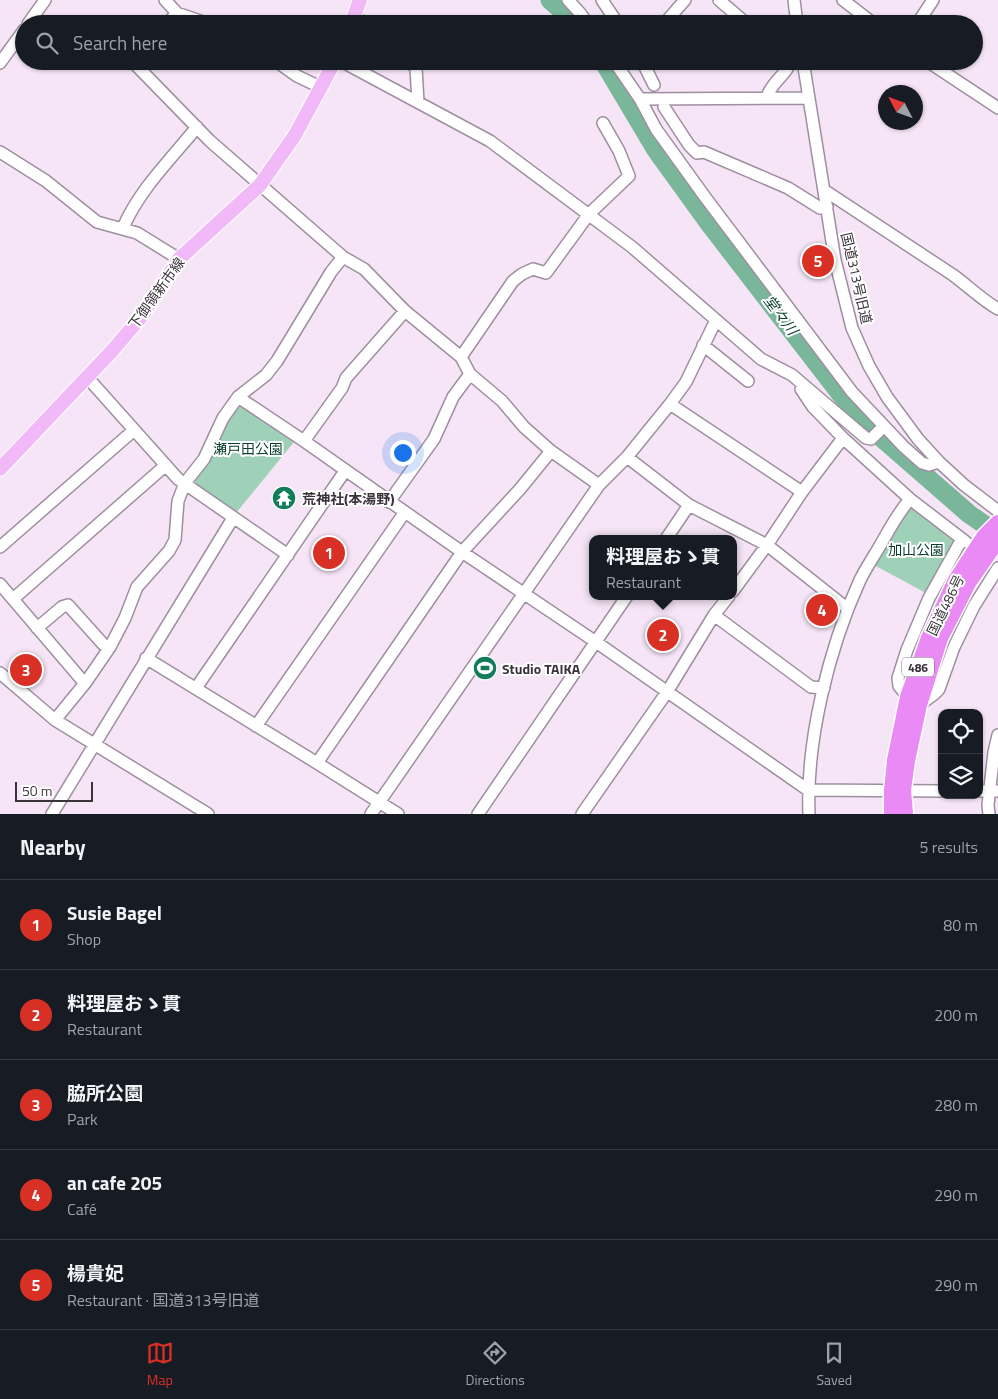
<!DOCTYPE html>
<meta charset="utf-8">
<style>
body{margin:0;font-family:"Titillium Web","Noto Sans JP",sans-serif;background:#20242c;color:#f1f3f6}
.controls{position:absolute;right:15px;bottom:15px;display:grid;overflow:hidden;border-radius:10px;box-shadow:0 1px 4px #0004}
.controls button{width:45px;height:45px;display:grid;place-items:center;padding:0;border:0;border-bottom:1px solid #363941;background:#171b24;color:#f1f3f6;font:25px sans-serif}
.compass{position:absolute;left:878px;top:85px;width:45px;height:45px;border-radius:50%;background:#171b24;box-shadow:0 1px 4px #0004;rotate:311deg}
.scale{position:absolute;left:15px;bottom:12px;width:78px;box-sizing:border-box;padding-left:5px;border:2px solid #39333a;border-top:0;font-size:14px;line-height:18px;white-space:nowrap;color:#39333a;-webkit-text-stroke:4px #fff;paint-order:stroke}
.you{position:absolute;left:402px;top:452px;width:18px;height:18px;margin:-12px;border:4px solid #fff;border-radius:50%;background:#1a73e8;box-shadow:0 0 0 8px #1a73e833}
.badge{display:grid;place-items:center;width:32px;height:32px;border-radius:50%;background:#d93025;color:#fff;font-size:16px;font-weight:700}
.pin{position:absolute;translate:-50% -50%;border:2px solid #fff;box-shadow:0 1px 5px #0006}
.popup{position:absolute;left:589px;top:535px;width:148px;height:65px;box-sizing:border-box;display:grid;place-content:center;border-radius:10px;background:#171b24;filter:drop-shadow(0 1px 4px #0005);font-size:16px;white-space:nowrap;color:#9ea1a6}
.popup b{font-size:19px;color:#f1f3f6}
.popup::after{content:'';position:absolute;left:50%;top:100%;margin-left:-10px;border:10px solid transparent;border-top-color:#171b24}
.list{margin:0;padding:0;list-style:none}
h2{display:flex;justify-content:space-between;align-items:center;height:65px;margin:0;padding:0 20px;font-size:21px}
h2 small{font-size:16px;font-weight:400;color:#9ea1a6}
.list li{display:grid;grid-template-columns:32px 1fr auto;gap:15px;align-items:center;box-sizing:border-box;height:90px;padding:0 20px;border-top:1px solid #363941}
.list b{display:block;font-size:19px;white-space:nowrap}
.list p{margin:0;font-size:16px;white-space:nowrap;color:#9ea1a6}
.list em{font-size:16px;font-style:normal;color:#9ea1a6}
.icon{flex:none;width:28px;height:28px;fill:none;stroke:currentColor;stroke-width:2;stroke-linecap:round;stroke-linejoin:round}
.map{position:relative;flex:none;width:998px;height:814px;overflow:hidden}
.search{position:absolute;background:#171b24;box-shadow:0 1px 4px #0004;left:15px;right:15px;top:15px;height:55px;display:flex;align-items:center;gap:12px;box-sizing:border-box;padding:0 18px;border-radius:28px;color:#9ea1a6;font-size:19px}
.sheet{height:515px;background:#171b24}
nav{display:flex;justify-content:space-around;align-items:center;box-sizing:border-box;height:70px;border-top:1px solid #363941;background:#171b24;font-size:14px;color:#9ea1a6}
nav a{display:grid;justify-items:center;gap:2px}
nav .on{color:#d93025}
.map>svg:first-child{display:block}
</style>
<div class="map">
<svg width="998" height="814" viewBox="0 0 998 814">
<rect width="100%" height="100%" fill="#f6e5f7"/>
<path fill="#9fd1b9" d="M 242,406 L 294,442 L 236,513 L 196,486 L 194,479 C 199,473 206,467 210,460 C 221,442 219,415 242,406 Z
M 916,506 L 953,536 L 955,543 L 926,593 L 874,565 L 905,509 Z"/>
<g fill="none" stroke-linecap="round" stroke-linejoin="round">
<path stroke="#7ab79a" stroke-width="19" d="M 550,0 L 558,7 L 572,24
M 603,61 L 656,150 L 708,222 L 839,392 L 867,425 L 969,514 L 998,534"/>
<g stroke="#9e8fa0" stroke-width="14">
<path id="minor" d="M 165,0 L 177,13
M 568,0 L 580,13 L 588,24
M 602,0 L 618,24
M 719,0 L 747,24
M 794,0 L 797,24
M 843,0 L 874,24
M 353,17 L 368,24
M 28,24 L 45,0
M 167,24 L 177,13 L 209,24
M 664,24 L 685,0
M 917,24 L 933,0
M 132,61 L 210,141 L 343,257 L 364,269 L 405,311 L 461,357 L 470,374 L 502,401 L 524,427 L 551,451 L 599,485
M 276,61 L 297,76 L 320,87
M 341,61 L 490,141 L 632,247 L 761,359 L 792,375 L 866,438 L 871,439 L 884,426
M 408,61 L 416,68 L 418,102
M 614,61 L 640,99 L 656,129 L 705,197 L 852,392 L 904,447 L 922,463 L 929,465 L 939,462
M 642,61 L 654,85
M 803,61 L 835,260 L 852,328 L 869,366 L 887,397 L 918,439 L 939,462 L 964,485 L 998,511
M 927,61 L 998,108
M 0,63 L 24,30
M 767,97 C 771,82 789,73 790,61
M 640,99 L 809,98
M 664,107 L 689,145 L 697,153 L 704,152 L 788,188 L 820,208 L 827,207
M 0,152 L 46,181 L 97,222 L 137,233 L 179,259
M 824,190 L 953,275 C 968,286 982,300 998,309
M 123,228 C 139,190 171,159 197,127
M 703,345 L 748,381
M 461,357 L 513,281 L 522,274 L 533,269 L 546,273 L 589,214 L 629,176 L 619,151 L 603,123
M 87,377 L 178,479 L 288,555
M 801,389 L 813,407 L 843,438 L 910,499 L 966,542
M 238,397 L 304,441 L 405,512
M 670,404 L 802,492
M 304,441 L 342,388 L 346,378 L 405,311
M 627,457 L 689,505 L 767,545 L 848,609
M 389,502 L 434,439 L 453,397 L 470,374
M 666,539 L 689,505
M 0,547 L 134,430
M 0,584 L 81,679 L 86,682
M 733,591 L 767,545 L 802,492 L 843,438
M 13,599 L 166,465
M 714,615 L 811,687 L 824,688
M 37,628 L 62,607 L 68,605 L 103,644 L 110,647
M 146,658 L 317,763 L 398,814
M 0,673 L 55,720 L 208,814
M 196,688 L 345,471
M 908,697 L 899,686 L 898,678 L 907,650 L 929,598 L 962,539
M 919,705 C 926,699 934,696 939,689 L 954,647 L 974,606 L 998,568
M 55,720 L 86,682 L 110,647 L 125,618 L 137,587 L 169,551 L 175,540 L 178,501 L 185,483 L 204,459 L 223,418 L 238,397 L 266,375 L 277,361 L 331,272 L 343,257
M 256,726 L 405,512 L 462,552 L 596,642 L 808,790 L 942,791
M 317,763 L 462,552 L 520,489 L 551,451
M 979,791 L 998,791
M 52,814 L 233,518
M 371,814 L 599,485 L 627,457 L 670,404 L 686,382 L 716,320
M 478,814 L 627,596
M 582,814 L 667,692 L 714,615 L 729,596
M 809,814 C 806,740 829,648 860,580 C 866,568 874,556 881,544 C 890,528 898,513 910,499
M 989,814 L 988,805 L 994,752 L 998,735"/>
</g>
<g stroke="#fff" stroke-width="16">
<path id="major" d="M 351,24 L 360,0
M 0,469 L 111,352 L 141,317 L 179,259 L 260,185 L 295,135 L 335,61"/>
</g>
<g stroke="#fff" stroke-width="19">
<path id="highway" d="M 892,814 L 892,791 L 895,760 L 908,697 L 929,638 L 956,580 L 984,537 L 998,523
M 905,814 L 903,790 L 907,761 L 919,705 L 940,638 L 968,583 L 997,541 L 998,537"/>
</g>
<use href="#minor" stroke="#fff" stroke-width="11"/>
<use href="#major" stroke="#f2b9f9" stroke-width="14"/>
<use href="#highway" stroke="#ea8bf5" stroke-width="16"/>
</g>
<defs>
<g id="temple-disc" transform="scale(1.25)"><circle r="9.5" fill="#107d58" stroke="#fff"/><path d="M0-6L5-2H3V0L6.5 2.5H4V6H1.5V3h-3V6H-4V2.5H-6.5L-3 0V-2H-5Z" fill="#fff"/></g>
<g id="stadium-disc" transform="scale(1.25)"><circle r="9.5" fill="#107d58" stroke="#fff"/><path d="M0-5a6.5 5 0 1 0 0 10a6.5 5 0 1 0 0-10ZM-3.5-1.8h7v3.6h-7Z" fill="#fff"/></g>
</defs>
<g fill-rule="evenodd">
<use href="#temple-disc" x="284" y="498"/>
<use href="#stadium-disc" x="485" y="668"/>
</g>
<g text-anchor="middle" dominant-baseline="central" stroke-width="4" stroke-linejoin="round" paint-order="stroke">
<rect fill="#fff" stroke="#747075" stroke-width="1" x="902" y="657.5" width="32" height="19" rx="4"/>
<g font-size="12" font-weight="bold" fill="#39333a">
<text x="918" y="667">486</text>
</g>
<g font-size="14" fill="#39333a" stroke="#fff">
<text transform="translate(857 278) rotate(77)">国道313号旧道</text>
<text transform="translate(156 293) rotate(-54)">下御領新市線</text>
<text transform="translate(945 605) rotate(-64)">国道486号</text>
</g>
<g font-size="14" fill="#0b402c" stroke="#fff">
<text x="248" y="448">瀬戸田公園</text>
<text x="916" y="549">加山公園</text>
</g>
<g font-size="14" font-weight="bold" fill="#39333a" stroke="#fff" text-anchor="start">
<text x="302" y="498">荒神社(本湯野)</text>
<text x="502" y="668">Studio TAIKA</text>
</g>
<g font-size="15" font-style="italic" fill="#0a3f2c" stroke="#fff">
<text transform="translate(781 315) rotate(53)">堂々川</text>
</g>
</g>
</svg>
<div class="controls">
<button><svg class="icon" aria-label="locate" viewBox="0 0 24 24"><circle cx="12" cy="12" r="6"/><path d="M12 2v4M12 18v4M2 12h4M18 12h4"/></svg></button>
<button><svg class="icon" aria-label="layers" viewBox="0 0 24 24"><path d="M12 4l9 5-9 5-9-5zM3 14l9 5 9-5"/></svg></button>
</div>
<svg class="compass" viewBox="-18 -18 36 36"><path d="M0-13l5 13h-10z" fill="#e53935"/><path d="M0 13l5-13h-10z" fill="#9ea1a6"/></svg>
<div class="scale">50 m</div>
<div class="you"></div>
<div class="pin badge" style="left:329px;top:553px">1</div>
<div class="pin badge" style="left:663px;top:635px">2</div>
<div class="popup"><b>料理屋おゝ貫</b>Restaurant</div>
<div class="pin badge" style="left:26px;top:670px">3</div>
<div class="pin badge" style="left:822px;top:610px">4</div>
<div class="pin badge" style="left:818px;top:261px">5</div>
<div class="search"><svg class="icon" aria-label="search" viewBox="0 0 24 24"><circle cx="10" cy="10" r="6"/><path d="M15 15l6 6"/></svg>Search here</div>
</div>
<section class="sheet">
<h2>Nearby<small>5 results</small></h2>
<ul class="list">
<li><span class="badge">1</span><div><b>Susie Bagel</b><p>Shop</p></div><em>80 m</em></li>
<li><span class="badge">2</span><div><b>料理屋おゝ貫</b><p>Restaurant</p></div><em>200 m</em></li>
<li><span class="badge">3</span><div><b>脇所公園</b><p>Park</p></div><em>280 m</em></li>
<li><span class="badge">4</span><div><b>an cafe 205</b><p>Café</p></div><em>290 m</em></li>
<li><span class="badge">5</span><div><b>楊貴妃</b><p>Restaurant · 国道313号旧道</p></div><em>290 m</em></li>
</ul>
</section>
<nav>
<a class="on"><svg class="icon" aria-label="map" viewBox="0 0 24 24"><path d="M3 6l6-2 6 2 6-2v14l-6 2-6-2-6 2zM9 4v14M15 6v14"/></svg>Map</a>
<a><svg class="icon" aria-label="directions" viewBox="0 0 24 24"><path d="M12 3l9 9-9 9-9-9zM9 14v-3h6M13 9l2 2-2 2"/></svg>Directions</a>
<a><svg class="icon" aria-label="saved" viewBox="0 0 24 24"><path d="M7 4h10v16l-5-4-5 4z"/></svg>Saved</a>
</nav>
